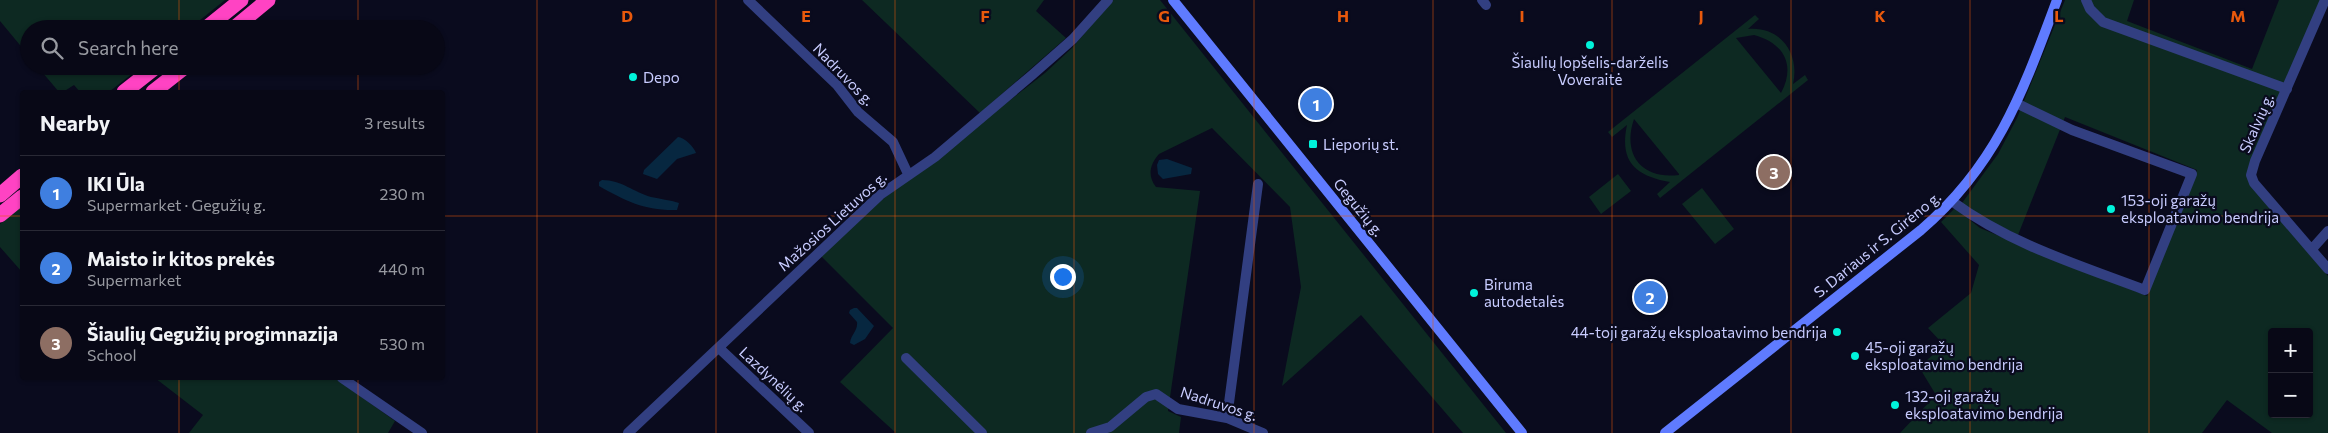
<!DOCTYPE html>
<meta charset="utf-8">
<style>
body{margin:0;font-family:Commissioner,sans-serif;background:#161623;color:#f1f3f6}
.controls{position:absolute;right:15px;bottom:15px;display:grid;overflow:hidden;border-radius:5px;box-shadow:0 1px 4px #0004}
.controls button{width:45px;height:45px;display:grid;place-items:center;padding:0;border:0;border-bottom:1px solid #292935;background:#080816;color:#f1f3f6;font:25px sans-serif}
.you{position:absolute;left:1062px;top:276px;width:18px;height:18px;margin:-12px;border:4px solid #fff;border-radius:50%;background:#1a73e8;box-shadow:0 0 0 8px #1a73e833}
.badge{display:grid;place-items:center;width:32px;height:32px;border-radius:50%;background:#db2777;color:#fff;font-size:16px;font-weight:700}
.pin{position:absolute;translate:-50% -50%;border:2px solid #fff;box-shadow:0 1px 5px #0006}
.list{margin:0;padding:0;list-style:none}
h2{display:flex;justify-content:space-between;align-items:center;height:65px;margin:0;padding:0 20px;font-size:21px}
h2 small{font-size:16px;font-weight:400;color:#989aa1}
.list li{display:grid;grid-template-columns:32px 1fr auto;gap:15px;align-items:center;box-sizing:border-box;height:75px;padding:0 20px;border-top:1px solid #292935}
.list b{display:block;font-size:19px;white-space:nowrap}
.list p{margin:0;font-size:16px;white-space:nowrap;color:#989aa1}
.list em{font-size:16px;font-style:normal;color:#989aa1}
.icon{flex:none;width:28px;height:28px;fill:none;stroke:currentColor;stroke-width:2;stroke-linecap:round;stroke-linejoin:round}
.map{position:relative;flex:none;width:2328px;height:433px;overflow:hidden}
.search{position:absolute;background:#080816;box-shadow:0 1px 4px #0004;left:20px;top:20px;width:425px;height:55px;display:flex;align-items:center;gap:12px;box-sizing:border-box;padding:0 18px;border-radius:28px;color:#989aa1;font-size:19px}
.panel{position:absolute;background:#080816;box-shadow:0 1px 4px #0004;left:20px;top:90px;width:425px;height:290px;border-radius:5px}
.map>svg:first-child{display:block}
</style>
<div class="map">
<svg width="2328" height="433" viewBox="0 0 2328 433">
<rect width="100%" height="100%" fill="#0a0b1e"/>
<path fill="#0d2922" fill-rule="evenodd" d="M 0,0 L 225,0 L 189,29 L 29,29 L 29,56 L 0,21 Z
M 862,0 L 1044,0 L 1036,11 L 1066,38 L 980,113 Z
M 1113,0 L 1160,0 L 1506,433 L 1463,433 L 1361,315 L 1282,386 L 1301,287 L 1290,207 L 1212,128 L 1159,154 C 1150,164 1147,176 1156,187 L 1200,191 L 1168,411 L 1181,417 L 1179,433 L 896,433 L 840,382 L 893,328 L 821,256 L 875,205 L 1045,73 L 1072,48 Z
M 2065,0 L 2134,0 L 2127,21 L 2252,69 L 2279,0 L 2321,0 L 2251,163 L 2253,188 L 2328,276 L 2328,433 L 2272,433 L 2227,400 L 2202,433 L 1900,433 L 1936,395 L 1919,367 L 1944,345 L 1928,328 L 1971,293 L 1979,265 L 1941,222 L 1955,208 L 1980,228 L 1992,233 L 2147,296 L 2197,170 L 2065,117 L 2018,235 L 1988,220 L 1962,203 L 1998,154 L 2017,118 ZM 2272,332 L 2309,332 L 2309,414 L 2272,414 Z
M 1755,15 L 1759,19 L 1748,29 C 1781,26 1800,54 1793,84 L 1805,75 L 1808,80 L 1660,198 L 1657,194 L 1670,182 C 1636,176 1619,162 1627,125 L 1612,137 L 1608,132 ZM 1754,35 C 1784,43 1796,65 1781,93 L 1736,38 ZM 1634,119 L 1679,174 L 1679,175 C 1641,180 1622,154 1634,119 Z
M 37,66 L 142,66 L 109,92 L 80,92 L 74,85 L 63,92 L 59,92 Z
M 1618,174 L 1631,191 L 1601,214 L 1589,197 Z
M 1702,188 L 1734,229 L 1715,244 L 1682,204 Z
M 22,206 L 22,272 L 0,247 L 0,224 Z
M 155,378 L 335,378 L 395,421 L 388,433 L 189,433 L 203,415 Z"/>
<path fill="#072740" d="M 678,137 C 684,137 694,147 696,153 L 677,159 L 657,179 L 643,174 L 644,170 Z
M 1167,159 L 1192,168 L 1191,174 L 1163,179 L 1158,174 L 1157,165 L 1159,160 Z
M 602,180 C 622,180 633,192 651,197 C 660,199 670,200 679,203 L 677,210 C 645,211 626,201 599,186 L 599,182 Z
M 854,308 L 857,308 L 874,326 L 865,339 L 854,345 L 850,343 C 851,334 858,331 857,322 L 849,313 L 850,310 Z"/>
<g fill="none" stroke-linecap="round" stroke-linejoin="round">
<path stroke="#323f81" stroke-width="10" d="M 748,0 L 837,85 L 858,112 L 893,142 L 908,174
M 1482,0 L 1486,5
M 2086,0 L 2090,9 L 2103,22 L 2287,89
M 2325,0 L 2255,161 L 2251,175 L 2254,183 L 2328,269
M 1953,202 C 2010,244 2079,265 2145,290 L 2192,174 L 2072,130 L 2016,103
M 2312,249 L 2328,231
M 719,348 L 809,433
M 906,358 L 982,433
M 342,378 L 422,433
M 1227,418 L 1258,184
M 628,433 L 880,195 L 935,157 L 1032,75 L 1073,39 L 1108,0
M 1091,433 L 1110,427 L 1146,397 L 1156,394 L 1178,409 L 1227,418 L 1263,433"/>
<path stroke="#5f7bff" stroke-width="10" d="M 1173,0 L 1522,433
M 1665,433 L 1921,230 C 1998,164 2023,91 2057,0"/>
<path stroke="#ff43c3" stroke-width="15" d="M 205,29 L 241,0
M 233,29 L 268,0
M 124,92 L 157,66
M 153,92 L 186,66
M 0,195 L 22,176
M 0,215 L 22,197"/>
</g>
<path fill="none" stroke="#e8590c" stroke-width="1" stroke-opacity="0.55" d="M 179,0 L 179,29M 358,0 L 358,29M 537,0 L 537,433M 716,0 L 716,433M 895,0 L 895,433M 1074,0 L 1074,433M 1254,0 L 1254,433M 1433,0 L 1433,433M 1612,0 L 1612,433M 1791,0 L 1791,433M 1970,0 L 1970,433M 2149,0 L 2149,433M 179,66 L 179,92M 358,66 L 358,92M 0,216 L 22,216M 442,216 L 2328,216M 179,378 L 179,433M 358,378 L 358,433"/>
<g fill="#00f3da" stroke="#0a0b1e" stroke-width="2">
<circle cx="1590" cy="45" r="5"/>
<circle cx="633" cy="77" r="5"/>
<rect x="1308" y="139" width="10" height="10" rx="2.5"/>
<circle cx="2111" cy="209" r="5"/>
<circle cx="1474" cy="293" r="5"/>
<circle cx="1837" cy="332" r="5"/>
<circle cx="1855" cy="356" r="5"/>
<circle cx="1895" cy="405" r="5"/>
</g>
<g text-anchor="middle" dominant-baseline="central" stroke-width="4.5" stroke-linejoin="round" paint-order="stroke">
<g font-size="15" fill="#c8ccff" stroke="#0a0b1e" text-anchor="start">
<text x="1590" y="62" text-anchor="middle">Šiaulių lopšelis-darželis<tspan x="1590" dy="17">Voveraitė</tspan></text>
<text x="643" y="77">Depo</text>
<text x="1323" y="144">Lieporių st.</text>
<text x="2121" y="200">153-oji garažų<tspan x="2121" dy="17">eksploatavimo bendrija</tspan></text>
<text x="1484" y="284">Biruma<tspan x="1484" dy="17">autodetalės</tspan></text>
<text x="1827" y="332" text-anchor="end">44-toji garažų eksploatavimo bendrija</text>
<text x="1865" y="347">45-oji garažų<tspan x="1865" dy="17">eksploatavimo bendrija</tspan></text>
<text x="1905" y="396">132-oji garažų<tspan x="1905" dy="17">eksploatavimo bendrija</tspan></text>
</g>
<g font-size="15" fill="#c8ccff" stroke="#0a0b1e">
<text transform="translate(844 74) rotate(46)">Nadruvos g.</text>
<text transform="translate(2256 123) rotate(-66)">Skalvių g.</text>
<text transform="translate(1359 207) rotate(51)">Gegužių g.</text>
<text transform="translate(832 221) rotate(-42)">Mažosios Lietuvos g.</text>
<text transform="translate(1877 244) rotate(-39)">S. Dariaus ir S. Girėno g.</text>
<text transform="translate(774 379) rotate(43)">Lazdynėlių g.</text>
<text transform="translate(1219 403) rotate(18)">Nadruvos g.</text>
</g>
</g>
<g font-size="16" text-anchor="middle" font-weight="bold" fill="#e8590c" stroke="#0a0b1e" stroke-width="4.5" stroke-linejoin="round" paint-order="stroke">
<text x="627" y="22">D</text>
<text x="806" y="22">E</text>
<text x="985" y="22">F</text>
<text x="1164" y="22">G</text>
<text x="1343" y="22">H</text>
<text x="1522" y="22">I</text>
<text x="1701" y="22">J</text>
<text x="1880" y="22">K</text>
<text x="2059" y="22">L</text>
<text x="2238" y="22">M</text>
</g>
</svg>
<div class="controls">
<button>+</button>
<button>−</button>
</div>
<div class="you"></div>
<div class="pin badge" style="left:1316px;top:104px;background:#3f7fe0">1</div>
<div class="pin badge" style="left:1650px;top:297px;background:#3f7fe0">2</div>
<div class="pin badge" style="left:1774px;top:172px;background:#8d6e63">3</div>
<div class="search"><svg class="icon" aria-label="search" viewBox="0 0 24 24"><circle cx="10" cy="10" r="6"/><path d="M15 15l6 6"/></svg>Search here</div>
<section class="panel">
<h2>Nearby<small>3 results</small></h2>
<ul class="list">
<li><span class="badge" style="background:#3f7fe0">1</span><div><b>IKI Ūla</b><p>Supermarket · Gegužių g.</p></div><em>230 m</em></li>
<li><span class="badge" style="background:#3f7fe0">2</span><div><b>Maisto ir kitos prekės</b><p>Supermarket</p></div><em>440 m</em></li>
<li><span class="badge" style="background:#8d6e63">3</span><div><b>Šiaulių Gegužių progimnazija</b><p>School</p></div><em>530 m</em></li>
</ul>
</section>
</div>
